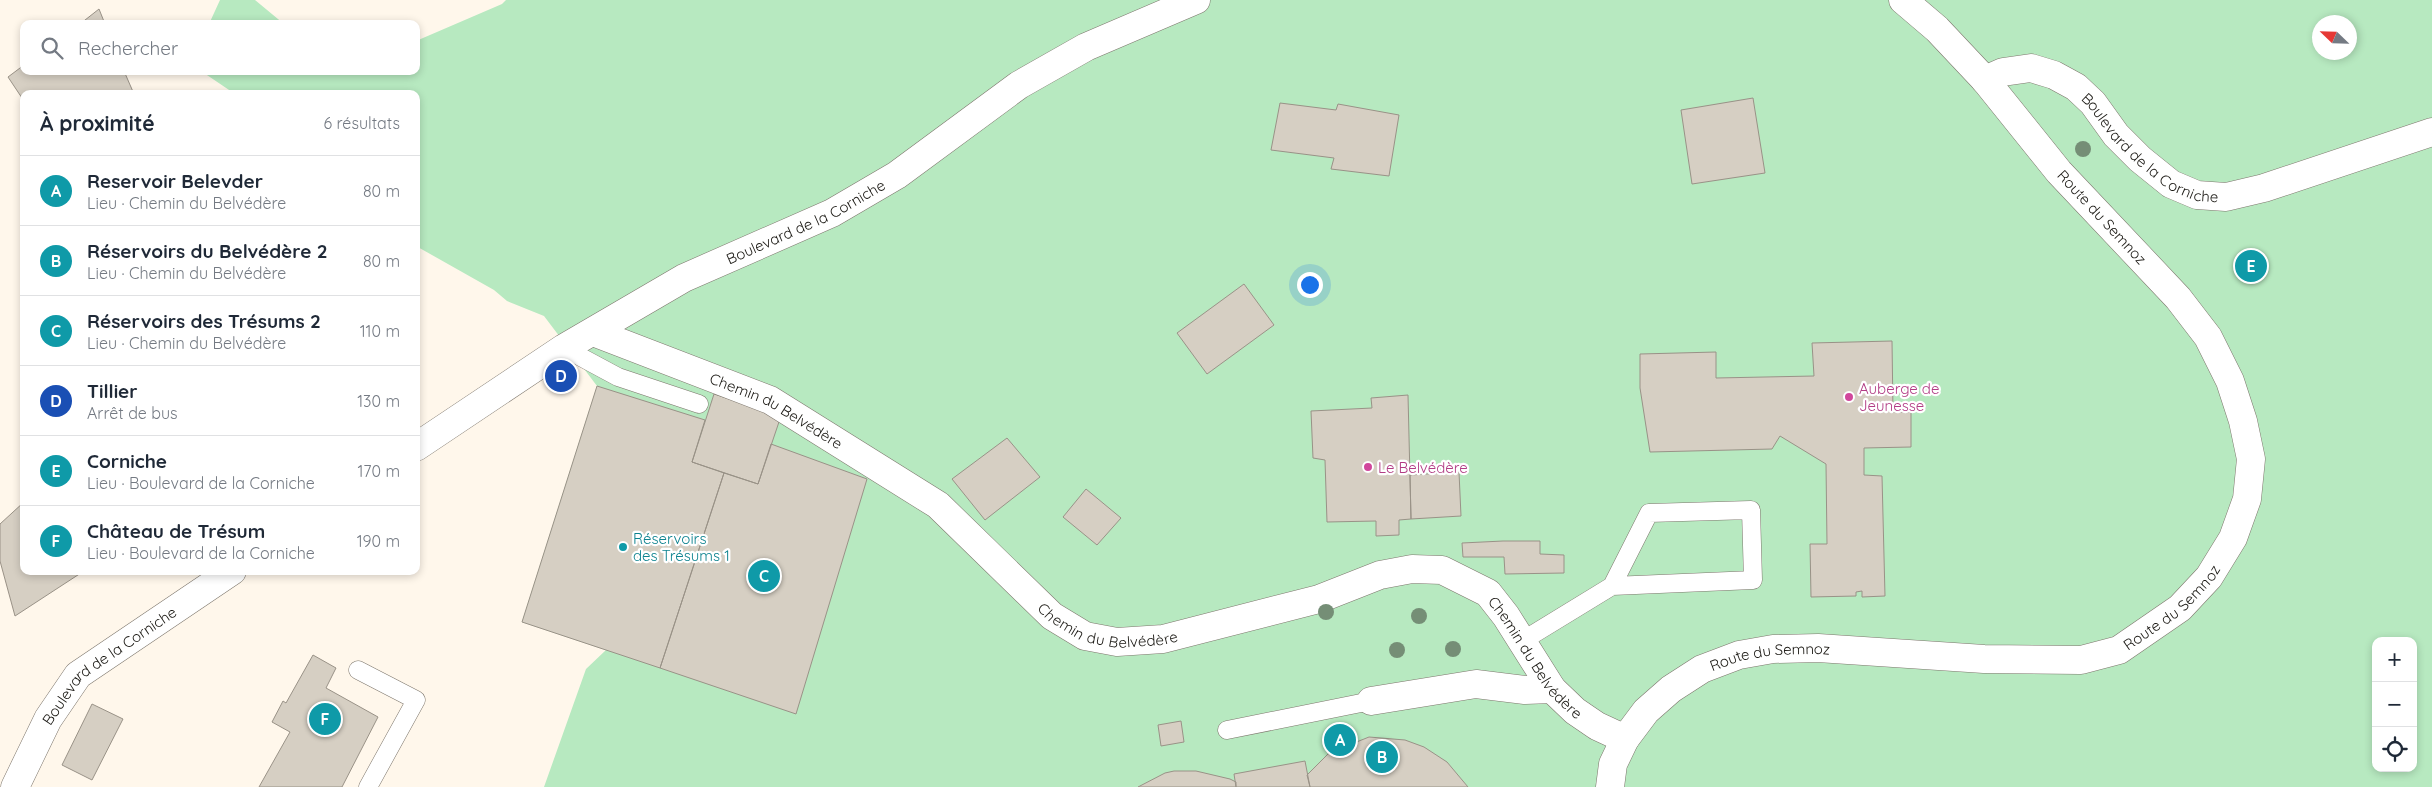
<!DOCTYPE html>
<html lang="fr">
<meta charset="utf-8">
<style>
body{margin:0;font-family:Quicksand,sans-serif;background:#f2f2f3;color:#1f2937}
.controls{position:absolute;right:15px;bottom:15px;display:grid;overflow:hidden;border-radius:10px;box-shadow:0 2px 8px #0003}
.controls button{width:45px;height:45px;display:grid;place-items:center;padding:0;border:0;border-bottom:1px solid #e0e1e3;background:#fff;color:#1f2937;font:25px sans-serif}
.compass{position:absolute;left:2312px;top:15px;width:45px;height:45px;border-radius:50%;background:#fff;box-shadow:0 2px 8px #0003;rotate:293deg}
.you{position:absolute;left:1309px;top:284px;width:18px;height:18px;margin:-12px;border:4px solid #fff;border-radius:50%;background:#1a73e8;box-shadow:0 0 0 8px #1a73e833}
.badge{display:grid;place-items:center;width:32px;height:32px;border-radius:50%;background:#db2777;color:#fff;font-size:16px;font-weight:700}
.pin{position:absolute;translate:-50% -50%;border:2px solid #fff;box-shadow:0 1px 5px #0006}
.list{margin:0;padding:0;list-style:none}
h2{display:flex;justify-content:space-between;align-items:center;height:65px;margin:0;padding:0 20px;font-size:21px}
h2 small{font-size:16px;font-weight:400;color:#747a83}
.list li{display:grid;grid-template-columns:32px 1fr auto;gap:15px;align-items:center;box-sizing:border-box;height:70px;padding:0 20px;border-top:1px solid #e0e1e3}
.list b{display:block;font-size:19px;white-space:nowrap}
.list p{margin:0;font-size:16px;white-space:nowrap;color:#747a83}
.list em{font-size:16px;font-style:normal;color:#747a83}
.icon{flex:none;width:28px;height:28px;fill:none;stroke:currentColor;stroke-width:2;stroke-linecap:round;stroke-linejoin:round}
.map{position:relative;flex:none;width:2432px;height:787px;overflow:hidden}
.search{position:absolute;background:#fff;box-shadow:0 2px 8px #0003;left:20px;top:20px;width:400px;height:55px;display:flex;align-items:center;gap:12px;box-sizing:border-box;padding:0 18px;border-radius:10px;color:#747a83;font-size:19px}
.panel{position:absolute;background:#fff;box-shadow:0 2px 8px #0003;left:20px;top:90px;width:400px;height:485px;border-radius:10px}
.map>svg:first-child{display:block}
</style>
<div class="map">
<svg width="2432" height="787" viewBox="0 0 2432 787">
<rect width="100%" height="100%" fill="#fff7eb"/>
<path fill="#b7e9c0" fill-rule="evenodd" d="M 220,0 L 255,0 L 284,24 L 209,24 Z
M 506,0 L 2432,0 L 2432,787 L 544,787 L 586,669 L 606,650 L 522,622 L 597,386 L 544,316 L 507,301 L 494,290 L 416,246 L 416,94 L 235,94 L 201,71 L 416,71 L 416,41 L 502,4 ZM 2320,22 L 2350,22 L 2350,52 L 2320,52 ZM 2376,641 L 2413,641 L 2413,768 L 2376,768 Z"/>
<path fill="#d6cfc3" stroke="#999287" d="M 99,9 L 105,24 L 80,24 Z
M 24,65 L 24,71 L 124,71 L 134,94 L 24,94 L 24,101 L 8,77 Z
M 1753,98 L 1765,173 L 1692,184 L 1681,110 Z
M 1280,103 L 1336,110 L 1338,104 L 1399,115 L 1389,176 L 1331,169 L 1334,158 L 1271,150 Z
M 2254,251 L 2267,267 L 2249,282 L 2235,265 Z
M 1244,284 L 1274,325 L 1207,374 L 1177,333 Z
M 1892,341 L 1893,412 L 1911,412 L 1911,447 L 1864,448 L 1864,475 L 1882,476 L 1885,596 L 1862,597 L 1862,591 L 1856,592 L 1856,596 L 1811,597 L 1810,544 L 1827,544 L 1826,464 L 1780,436 L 1772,449 L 1650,452 L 1640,388 L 1640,354 L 1716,352 L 1716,378 L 1814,376 L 1812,343 Z
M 597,386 L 705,420 L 692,462 L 724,473 L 660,668 L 522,622 Z
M 714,394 L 781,416 L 758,484 L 692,462 Z
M 1408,395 L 1411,519 L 1399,520 L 1399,535 L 1376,536 L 1376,521 L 1327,522 L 1325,460 L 1313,458 L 1311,411 L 1372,408 L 1371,398 Z
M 1007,438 L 1040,477 L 985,520 L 952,479 Z
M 771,444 L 867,479 L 796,714 L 660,668 L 724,473 L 758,484 Z
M 1459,472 L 1461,516 L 1411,519 L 1410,475 Z
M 1086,489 L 1121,518 L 1097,545 L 1063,517 Z
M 24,502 L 24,571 L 84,571 L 15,616 L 0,561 L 0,524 Z
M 1503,541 L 1540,541 L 1540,554 L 1564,555 L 1564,573 L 1505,574 L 1504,557 L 1463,557 L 1462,543 Z
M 313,655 L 336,668 L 326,688 L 378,717 L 342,787 L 259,787 L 290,732 L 272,722 L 283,701 L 286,703 Z
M 92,704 L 123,719 L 92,780 L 62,765 Z
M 1181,721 L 1184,742 L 1161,746 L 1158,725 Z
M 1347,730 L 1352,741 L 1333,750 L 1328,739 Z
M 1369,737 L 1405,740 L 1424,747 L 1447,762 L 1468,787 L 1310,787 L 1307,775 L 1329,753 Z
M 1305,761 L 1310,787 L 1236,787 L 1234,774 Z
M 1174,771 L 1196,771 L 1230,779 L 1236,782 L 1236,787 L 1138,787 L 1165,773 Z"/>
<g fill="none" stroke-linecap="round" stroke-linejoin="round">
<g stroke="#7d766c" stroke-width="19">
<path id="lane" d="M 564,348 L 618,377 L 699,404
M 1522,641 L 1612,586 L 1649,513 L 1751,510 L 1753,580 L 1612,586
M 358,670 L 416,700 L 368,787
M 1227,730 L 1371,701"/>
</g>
<g stroke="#7d766c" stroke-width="29">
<g id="street">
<path id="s1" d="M 1985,80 L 2003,72 L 2031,68 L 2054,75 L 2076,87 L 2093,103 L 2116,135 L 2140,159 L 2171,184 L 2197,195 L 2226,197 L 2264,188 L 2432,132"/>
<path id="s2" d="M 593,332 L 770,400 L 938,505 L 1052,616 L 1085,636 L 1117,642 L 1163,639 L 1319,599 L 1380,575 L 1412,569 L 1442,570 L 1488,593 L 1506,616 L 1552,689 L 1575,711 L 1597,726 L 1625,739"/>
<path d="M 1371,701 L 1476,684 L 1525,690 L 1552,689"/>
</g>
</g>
<g stroke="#7d766c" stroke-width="29">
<g id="secondary">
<path id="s3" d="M 416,447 L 564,348 L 684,278 L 832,213 L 897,175 L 1019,85 L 1086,47 L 1196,0"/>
<path id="s4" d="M 15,787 L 48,719 L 78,675 L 232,571"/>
<path id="s5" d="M 1610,787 L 1613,764 L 1625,739 L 1646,711 L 1671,689 L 1702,669 L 1739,655 L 1773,649 L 1818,648 L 1984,659 L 2081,660 L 2119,650 L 2180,608 L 2209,577 L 2233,538 L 2247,499 L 2251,459 L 2243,421 L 2230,381 L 2208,337 L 2178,298 L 2059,172 L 1985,80 L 1937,29 L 1903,0"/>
</g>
</g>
<use href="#lane" stroke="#fff" stroke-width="18"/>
<use href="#street" stroke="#fff" stroke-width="28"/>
<use href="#secondary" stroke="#fff" stroke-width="28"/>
</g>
<g fill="#758e76">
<circle cx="2083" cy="149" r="8"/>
<circle cx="1326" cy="612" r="8"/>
<circle cx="1419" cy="616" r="8"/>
<circle cx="1453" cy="649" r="8"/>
<circle cx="1397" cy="650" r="8"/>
</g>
<g fill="#d1479c" stroke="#fff" stroke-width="2">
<circle cx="1849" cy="397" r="5"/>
<circle cx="1368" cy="467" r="5"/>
</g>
<circle fill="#0f9aa8" stroke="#fff" stroke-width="2" cx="623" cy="547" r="5"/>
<g text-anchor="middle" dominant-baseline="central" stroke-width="4.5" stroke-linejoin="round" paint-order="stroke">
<g font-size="15" fill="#1a1813" stroke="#fff">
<text stroke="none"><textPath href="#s1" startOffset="196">Boulevard de la Corniche</textPath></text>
<text transform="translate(2102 217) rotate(47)">Route du Semnoz</text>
<text stroke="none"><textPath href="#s3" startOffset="451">Boulevard de la Corniche</textPath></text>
<text stroke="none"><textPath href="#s2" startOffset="200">Chemin du Belvédère</textPath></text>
<text stroke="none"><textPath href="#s5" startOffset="646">Route du Semnoz</textPath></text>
<text stroke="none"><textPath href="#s2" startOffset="605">Chemin du Belvédère</textPath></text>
<text stroke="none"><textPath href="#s2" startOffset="1085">Chemin du Belvédère</textPath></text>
<text stroke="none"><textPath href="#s5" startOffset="226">Route du Semnoz</textPath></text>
<text stroke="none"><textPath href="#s4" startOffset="158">Boulevard de la Corniche</textPath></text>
</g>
<g font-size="15" fill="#b23c85" stroke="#fff" text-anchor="start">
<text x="1859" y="388">Auberge de<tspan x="1859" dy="17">Jeunesse</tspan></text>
<text x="1378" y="467">Le Belvédère</text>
</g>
<g font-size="15" fill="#0d838f" stroke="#fff" text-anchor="start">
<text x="633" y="538">Réservoirs<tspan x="633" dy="17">des Trésums 1</tspan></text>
</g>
</g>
</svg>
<div class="controls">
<button>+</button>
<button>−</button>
<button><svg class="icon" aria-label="locate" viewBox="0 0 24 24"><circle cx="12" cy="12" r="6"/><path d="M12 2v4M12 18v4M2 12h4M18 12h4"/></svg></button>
</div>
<svg class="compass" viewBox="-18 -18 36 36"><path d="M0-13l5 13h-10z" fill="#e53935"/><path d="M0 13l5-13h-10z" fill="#747a83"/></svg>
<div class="you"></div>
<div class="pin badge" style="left:1340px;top:740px;background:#0f9aa8">A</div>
<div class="pin badge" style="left:1382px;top:757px;background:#0f9aa8">B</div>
<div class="pin badge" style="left:764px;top:576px;background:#0f9aa8">C</div>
<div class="pin badge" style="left:561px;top:376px;background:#1a4fb4">D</div>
<div class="pin badge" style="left:2251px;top:266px;background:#0f9aa8">E</div>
<div class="pin badge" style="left:325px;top:719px;background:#0f9aa8">F</div>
<div class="search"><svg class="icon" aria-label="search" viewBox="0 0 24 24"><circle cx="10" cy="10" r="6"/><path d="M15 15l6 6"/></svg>Rechercher</div>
<section class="panel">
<h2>À proximité<small>6 résultats</small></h2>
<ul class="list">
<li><span class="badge" style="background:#0f9aa8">A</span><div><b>Reservoir Belevder</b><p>Lieu · Chemin du Belvédère</p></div><em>80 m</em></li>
<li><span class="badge" style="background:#0f9aa8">B</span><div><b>Réservoirs du Belvédère 2</b><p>Lieu · Chemin du Belvédère</p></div><em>80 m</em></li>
<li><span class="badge" style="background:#0f9aa8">C</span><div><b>Réservoirs des Trésums 2</b><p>Lieu · Chemin du Belvédère</p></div><em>110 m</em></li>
<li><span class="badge" style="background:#1a4fb4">D</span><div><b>Tillier</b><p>Arrêt de bus</p></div><em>130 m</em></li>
<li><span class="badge" style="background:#0f9aa8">E</span><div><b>Corniche</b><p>Lieu · Boulevard de la Corniche</p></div><em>170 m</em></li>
<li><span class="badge" style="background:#0f9aa8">F</span><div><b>Château de Trésum</b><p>Lieu · Boulevard de la Corniche</p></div><em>190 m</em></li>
</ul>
</section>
</div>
